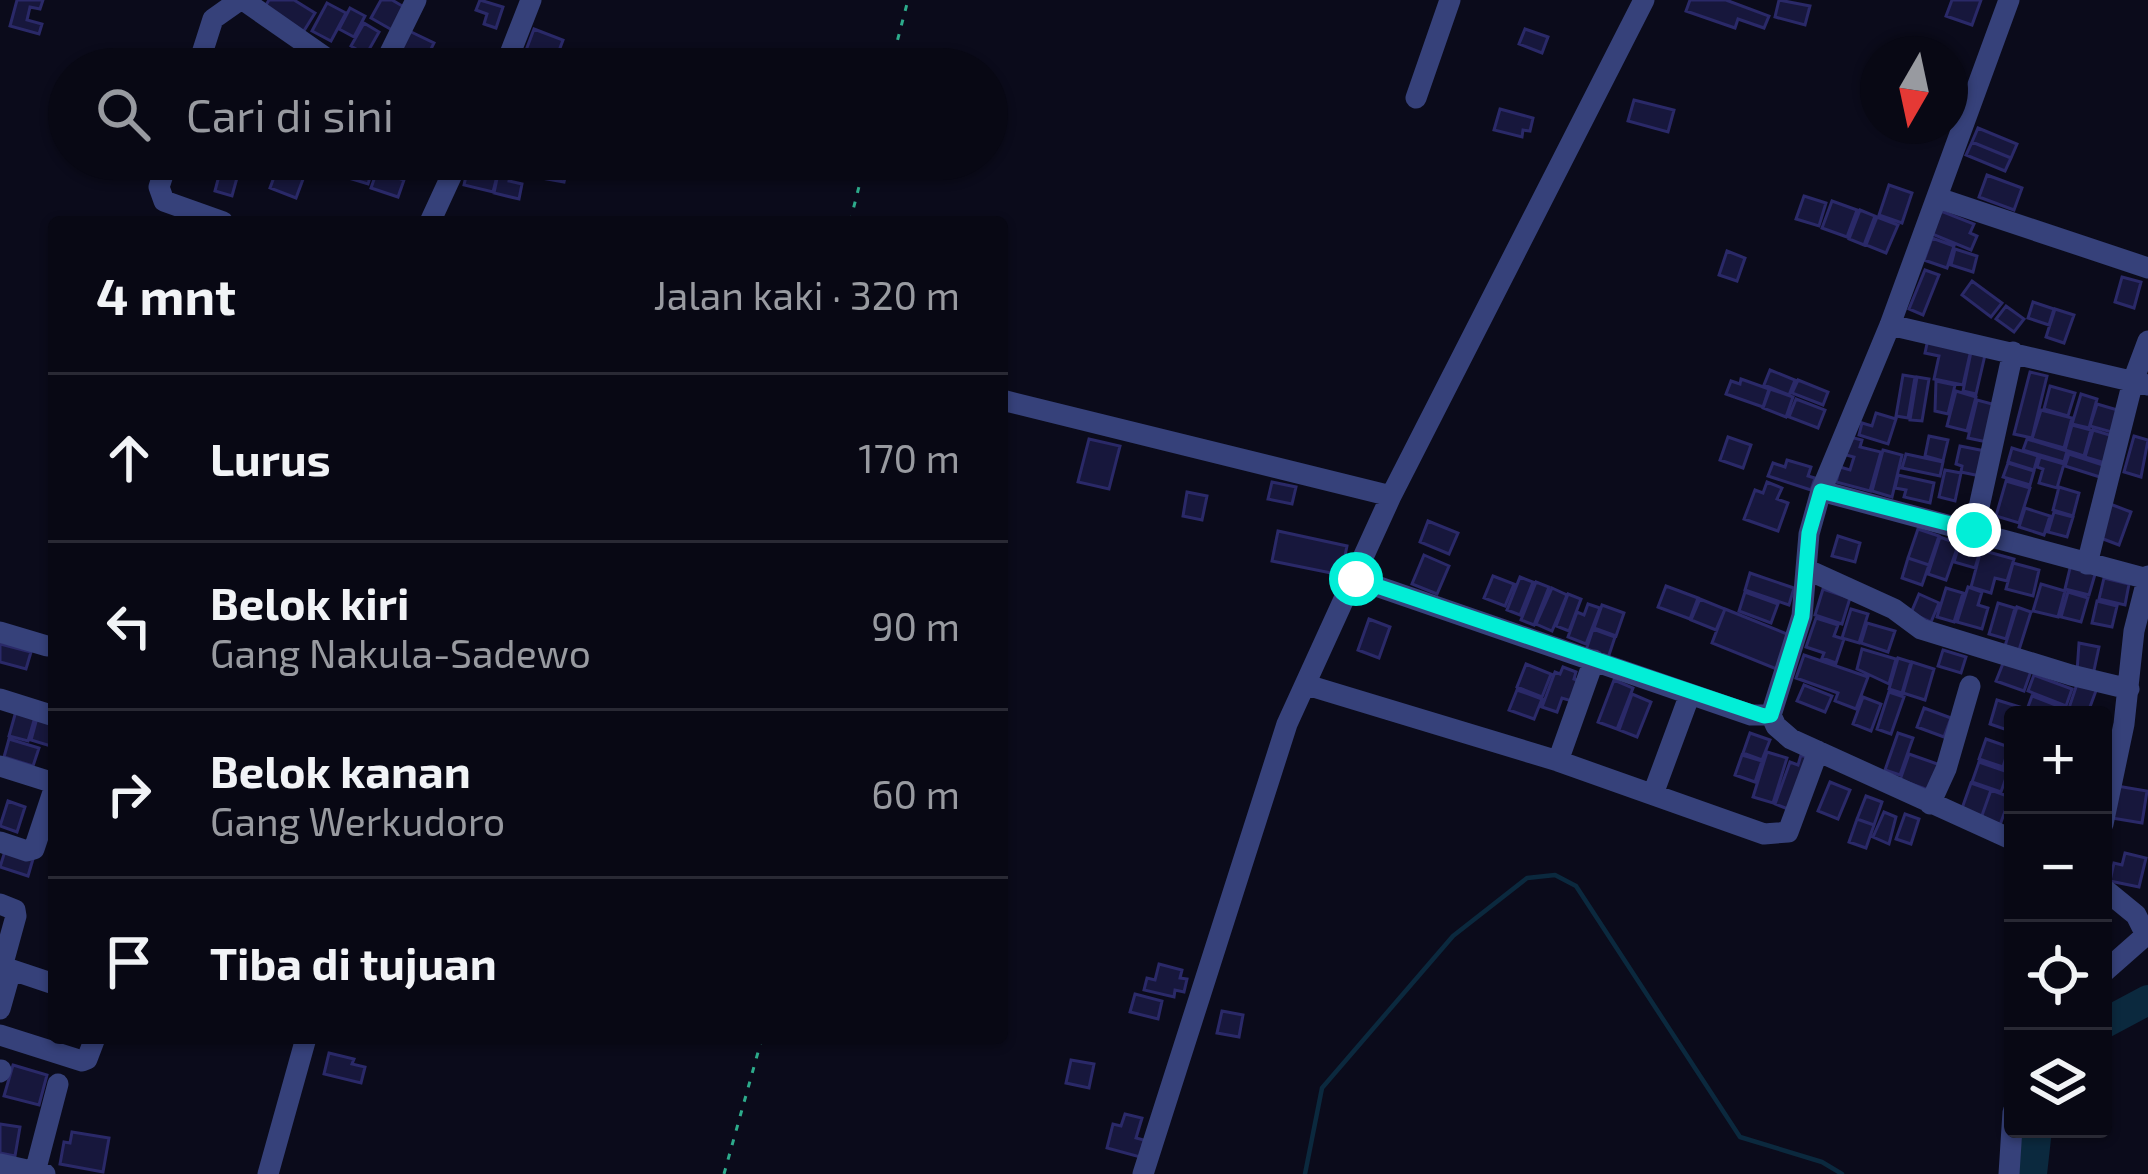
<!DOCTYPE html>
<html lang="id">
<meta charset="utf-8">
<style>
body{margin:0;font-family:"Exo 2",sans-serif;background:#161622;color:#f1f3f6}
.controls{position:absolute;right:36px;bottom:36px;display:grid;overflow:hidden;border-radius:12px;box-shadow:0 3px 9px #0004}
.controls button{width:108px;height:108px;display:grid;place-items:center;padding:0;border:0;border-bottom:3px solid #292934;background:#080814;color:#f1f3f6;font:60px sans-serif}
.compass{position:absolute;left:1860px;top:36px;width:108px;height:108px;border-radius:50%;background:#080814;box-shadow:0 3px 9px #0004;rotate:189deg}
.stop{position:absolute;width:36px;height:36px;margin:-27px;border:9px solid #02eed7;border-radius:50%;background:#fff}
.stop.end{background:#02eed7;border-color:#fff;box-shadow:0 3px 12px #0008}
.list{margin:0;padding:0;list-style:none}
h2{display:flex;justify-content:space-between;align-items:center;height:156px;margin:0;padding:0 48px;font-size:51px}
h2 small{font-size:39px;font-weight:400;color:#989aa0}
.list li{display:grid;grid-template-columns:78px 1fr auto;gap:36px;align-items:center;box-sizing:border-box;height:168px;padding:0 48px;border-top:3px solid #292934}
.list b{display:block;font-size:45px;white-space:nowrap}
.list p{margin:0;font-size:39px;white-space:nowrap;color:#989aa0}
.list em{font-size:39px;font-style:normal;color:#989aa0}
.icon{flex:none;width:66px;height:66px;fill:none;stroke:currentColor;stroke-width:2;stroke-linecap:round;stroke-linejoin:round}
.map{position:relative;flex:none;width:2148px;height:1174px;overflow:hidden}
.search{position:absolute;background:#080814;box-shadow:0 3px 9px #0004;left:48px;top:48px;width:960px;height:132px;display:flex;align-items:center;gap:30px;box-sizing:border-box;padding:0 42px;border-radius:66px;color:#989aa0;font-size:45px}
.panel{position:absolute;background:#080814;box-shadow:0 3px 9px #0004;left:48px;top:216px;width:960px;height:828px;border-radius:12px}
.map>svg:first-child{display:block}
</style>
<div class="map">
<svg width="2148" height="1174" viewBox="0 0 2148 1174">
<rect width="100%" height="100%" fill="#0b0b1b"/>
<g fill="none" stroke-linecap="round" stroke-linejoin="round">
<path stroke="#0b293e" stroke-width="4.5" d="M 1305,1174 L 1322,1088 L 1453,936 L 1527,878 L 1555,875 L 1576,886 L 1740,1137 L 1822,1162 L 1842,1174"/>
<path stroke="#0b293e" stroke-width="30" d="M 2103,1024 L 2148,1000
M 2032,1174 L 2037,1129"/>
</g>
<path fill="#17173c" stroke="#2a2968" stroke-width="3" d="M 17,0 L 43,0 L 40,9 L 30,7 L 27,20 L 42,24 L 39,34 L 10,26 Z
M 269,0 L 294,0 L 315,13 L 302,34 L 263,10 Z
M 381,0 L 392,0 L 404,7 L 392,30 L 371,18 Z
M 480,0 L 503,7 L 496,28 L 484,24 L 487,14 L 476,10 Z
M 1690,0 L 1726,0 L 1769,16 L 1764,28 L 1738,19 L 1735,28 L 1686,11 Z
M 1779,0 L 1810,6 L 1805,25 L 1775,17 Z
M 1952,0 L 1981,0 L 1972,25 L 1946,16 Z
M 327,3 L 346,13 L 331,41 L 312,31 Z
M 350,8 L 365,16 L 354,37 L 339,29 Z
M 364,23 L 379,32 L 366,55 L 351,46 Z
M 405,29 L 434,43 L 421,69 L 392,56 Z
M 534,29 L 563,40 L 554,64 L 525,53 Z
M 1525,29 L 1548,37 L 1542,53 L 1519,44 Z
M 1634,100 L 1674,110 L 1668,132 L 1628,121 Z
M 1500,109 L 1533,118 L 1530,131 L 1523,130 L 1522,137 L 1494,130 Z
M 1978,128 L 2017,144 L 2011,158 L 1972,142 Z
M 1972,142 L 2011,158 L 2005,171 L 1966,155 Z
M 177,159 L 209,159 L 203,177 L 175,169 Z
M 215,159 L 235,159 L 233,165 L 240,167 L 232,196 L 215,191 L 222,164 Z
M 336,159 L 375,162 L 368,184 L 332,173 Z
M 470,159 L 501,160 L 493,192 L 464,185 Z
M 540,159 L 569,159 L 564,182 L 536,177 Z
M 280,161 L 306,171 L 296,198 L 270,188 Z
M 499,169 L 511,171 L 509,181 L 522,184 L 519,199 L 494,193 Z
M 377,171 L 404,180 L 398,197 L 371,188 Z
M 1987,175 L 2022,188 L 2014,210 L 1979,197 Z
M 1889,185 L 1912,193 L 1902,223 L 1879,215 Z
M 1804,196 L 1826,203 L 1819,226 L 1796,219 Z
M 1832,201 L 1857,210 L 1847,237 L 1822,228 Z
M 1860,210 L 1875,216 L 1864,245 L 1849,239 Z
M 1941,211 L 1974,224 L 1970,233 L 1977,236 L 1971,250 L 1932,234 Z
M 1877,217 L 1898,225 L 1886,253 L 1866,245 Z
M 1932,238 L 1954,246 L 1947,268 L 1924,260 Z
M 1955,249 L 1977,256 L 1973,272 L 1951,265 Z
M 1727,251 L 1745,258 L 1737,281 L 1719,275 Z
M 1925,270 L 1939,275 L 1923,315 L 1909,309 Z
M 2122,277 L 2141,282 L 2134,308 L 2115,302 Z
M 1972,281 L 2002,303 L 1991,317 L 1962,295 Z
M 2033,302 L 2054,309 L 2049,325 L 2028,318 Z
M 2006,306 L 2024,319 L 2014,332 L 1996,319 Z
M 2055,309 L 2074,315 L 2064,343 L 2046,337 Z
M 1928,339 L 1972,345 L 1963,385 L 1934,379 L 1939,356 L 1925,353 Z
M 1971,352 L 1985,355 L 1976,394 L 1963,391 Z
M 1770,370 L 1795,380 L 1789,395 L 1764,385 Z
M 2030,372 L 2047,376 L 2032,438 L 2014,434 Z
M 1903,375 L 1915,377 L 1908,418 L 1896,416 Z
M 1917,377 L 1929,379 L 1922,421 L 1910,420 Z
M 1741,379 L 1769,389 L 1763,407 L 1726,394 L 1731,381 L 1740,384 Z
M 1798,380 L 1828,392 L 1823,405 L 1792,393 Z
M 1936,381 L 1955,385 L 1948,414 L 1935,411 Z
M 2050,386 L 2075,393 L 2068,416 L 2044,409 Z
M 1770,389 L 1793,397 L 1786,417 L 1763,408 Z
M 1956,391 L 1976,397 L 1967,431 L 1947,426 Z
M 2081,394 L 2097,399 L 2089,428 L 2072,424 Z
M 1796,399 L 1825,410 L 1818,428 L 1789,417 Z
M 1977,400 L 1996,405 L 1987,442 L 1968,438 Z
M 2097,404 L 2121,411 L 2115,433 L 2090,426 Z
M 2041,410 L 2072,418 L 2064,448 L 2032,439 Z
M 1876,413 L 1896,419 L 1888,444 L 1859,435 L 1862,423 L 1872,426 Z
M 2072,425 L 2091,430 L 2084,456 L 2065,450 Z
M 2093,430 L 2113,436 L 2105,463 L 2085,457 Z
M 1929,436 L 1948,440 L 1943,461 L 1925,456 Z
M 2134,436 L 2148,440 L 2141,477 L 2124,472 Z
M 1728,437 L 1751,445 L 1743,468 L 1720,460 Z
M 1850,437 L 1862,440 L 1860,447 L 1881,452 L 1870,491 L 1836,482 L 1840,467 L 1850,470 L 1854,457 L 1846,455 Z
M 1089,439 L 1120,446 L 1109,489 L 1078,482 Z
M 2027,439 L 2067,451 L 2064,462 L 2023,450 Z
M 1960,446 L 1985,451 L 1980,476 L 1961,472 L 1962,466 L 1956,464 Z
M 2012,448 L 2038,456 L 2034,470 L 2008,462 Z
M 1883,450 L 1902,455 L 1892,497 L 1872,491 Z
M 1906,454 L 1943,462 L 1940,476 L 1902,468 Z
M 2069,454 L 2106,466 L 2103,478 L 2065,466 Z
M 2040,457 L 2064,464 L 2057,488 L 2039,483 L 2043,469 L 2037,467 Z
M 1787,460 L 1811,467 L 1808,476 L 1815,478 L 1811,490 L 1768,476 L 1773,463 L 1785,467 Z
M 2008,463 L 2034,471 L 2030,485 L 2003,477 Z
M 1945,470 L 1961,473 L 1955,501 L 1939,497 Z
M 1898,475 L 1934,483 L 1930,503 L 1904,497 L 1906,490 L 1895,488 Z
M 2006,481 L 2030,488 L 2019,523 L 1996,516 Z
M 1272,482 L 1296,487 L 1292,504 L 1268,499 Z
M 1767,482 L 1782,488 L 1777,499 L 1788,503 L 1778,531 L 1744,519 L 1755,490 L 1763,493 Z
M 2059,487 L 2079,493 L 2073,516 L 2053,510 Z
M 1187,492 L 1207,496 L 1202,520 L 1183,516 Z
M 2110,504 L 2131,512 L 2119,545 L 2098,537 Z
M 2025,508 L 2050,516 L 2044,535 L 2019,527 Z
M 2054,512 L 2073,517 L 2067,537 L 2048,532 Z
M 1428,521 L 1458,533 L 1449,554 L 1420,542 Z
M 1918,529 L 1939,536 L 1929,565 L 1908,558 Z
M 1278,531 L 1347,546 L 1341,575 L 1272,561 Z
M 1951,533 L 1961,537 L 1946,580 L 1928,574 L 1940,537 L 1948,540 Z
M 1838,536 L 1860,543 L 1855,562 L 1832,556 Z
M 1960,542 L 1981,548 L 1975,568 L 1954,562 Z
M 1981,550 L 2014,559 L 2007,581 L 1995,578 L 1991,593 L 1971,587 Z
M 1424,555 L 1449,566 L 1437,594 L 1412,584 Z
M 1908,558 L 1929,565 L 1922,585 L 1902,578 Z
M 2013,563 L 2039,570 L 2033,596 L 2006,589 Z
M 2071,564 L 2096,571 L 2089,595 L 2065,589 Z
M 1750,573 L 1794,588 L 1789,605 L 1745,590 Z
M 1493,576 L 1514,584 L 1505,606 L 1484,598 Z
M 1520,577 L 1533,582 L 1520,615 L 1507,610 Z
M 2104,578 L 2129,584 L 2125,605 L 2099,599 Z
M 1536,582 L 1549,587 L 1534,625 L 1521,620 Z
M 2041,584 L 2065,591 L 2058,617 L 2033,611 Z
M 1666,586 L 1698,598 L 1690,619 L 1658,607 Z
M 1968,587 L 1982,592 L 1978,605 L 1988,608 L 1982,629 L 1957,622 Z
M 1552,588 L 1567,595 L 1552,631 L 1536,624 Z
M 1946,588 L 1963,593 L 1954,622 L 1937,617 Z
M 1823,589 L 1850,598 L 1842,624 L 1815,615 Z
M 1745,592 L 1778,604 L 1771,623 L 1739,611 Z
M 2068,592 L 2088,598 L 2081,622 L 2061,617 Z
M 1568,594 L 1581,599 L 1569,631 L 1556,626 Z
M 1919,594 L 1939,603 L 1931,622 L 1911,613 Z
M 1700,599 L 1725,609 L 1716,630 L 1691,620 Z
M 2097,601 L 2117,606 L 2112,627 L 2092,623 Z
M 1998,603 L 2015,608 L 2006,639 L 1989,634 Z
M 1588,604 L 1600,608 L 1586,644 L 1568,637 L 1577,612 L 1584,615 Z
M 1602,605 L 1624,613 L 1616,636 L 1594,628 Z
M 2017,607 L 2031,612 L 2019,650 L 2005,646 Z
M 1725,609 L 1792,636 L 1779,670 L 1712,643 Z
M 1851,609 L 1868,614 L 1859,643 L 1842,638 Z
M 1816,618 L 1838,625 L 1834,636 L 1844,639 L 1836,663 L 1822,658 L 1824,653 L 1806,647 Z
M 1369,619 L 1390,627 L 1379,658 L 1358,650 Z
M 1867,623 L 1895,631 L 1888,652 L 1861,643 Z
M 1593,629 L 1615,637 L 1608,658 L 1586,650 Z
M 2079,643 L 2099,647 L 2093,675 L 2077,672 Z
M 0,644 L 31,652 L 26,669 L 0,662 Z
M 1862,649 L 1896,659 L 1889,684 L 1857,669 Z
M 1943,650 L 1966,657 L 1961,673 L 1938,666 Z
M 1804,655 L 1868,677 L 1856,709 L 1835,701 L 1838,693 L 1796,678 Z
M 1898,658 L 1911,662 L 1902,693 L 1889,689 Z
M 2004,661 L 2031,671 L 2024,691 L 1996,681 Z
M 1912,662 L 1934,669 L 1925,700 L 1903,693 Z
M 1526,664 L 1551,674 L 1542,697 L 1517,687 Z
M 1563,667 L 1576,672 L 1574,679 L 1582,682 L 1575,702 L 1562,698 L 1557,712 L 1542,707 L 1555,672 L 1560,674 Z
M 2034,675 L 2072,689 L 2066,706 L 2028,691 Z
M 1614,680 L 1633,688 L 1617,729 L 1598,722 Z
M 2078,681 L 2097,688 L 2087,715 L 2069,708 Z
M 1804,685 L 1832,696 L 1825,712 L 1797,701 Z
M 1517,690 L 1542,699 L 1534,719 L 1509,710 Z
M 1889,692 L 1904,697 L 1891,734 L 1877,729 Z
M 1632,694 L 1651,702 L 1637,737 L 1619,730 Z
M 2032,696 L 2066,709 L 2064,715 L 2025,715 Z
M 1863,697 L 1881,704 L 1871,731 L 1853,724 Z
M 1997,700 L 2023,708 L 2020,715 L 2013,715 L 2013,732 L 1990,724 Z
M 1924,708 L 1951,718 L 1944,737 L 1917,727 Z
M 16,711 L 35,717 L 28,741 L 9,736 Z
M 37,718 L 54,723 L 54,747 L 31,740 Z
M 1750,733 L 1770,740 L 1762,760 L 1743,753 Z
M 1898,733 L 1913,738 L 1900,775 L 1885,770 Z
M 9,739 L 39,748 L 33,766 L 4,757 Z
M 1986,739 L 2009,747 L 2003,767 L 1979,759 Z
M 1767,752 L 1787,758 L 1773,803 L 1753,797 Z
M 1909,754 L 1943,766 L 1934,792 L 1900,780 Z
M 1742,755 L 1762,761 L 1755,782 L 1735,775 Z
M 1801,755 L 1812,759 L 1788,809 L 1775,804 L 1790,762 L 1798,765 Z
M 1979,762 L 2008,772 L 2001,792 L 1972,782 Z
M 1830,782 L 1850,790 L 1838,819 L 1818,811 Z
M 1971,783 L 1991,790 L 1980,821 L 1960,814 Z
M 2117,786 L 2147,791 L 2142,823 L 2112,818 Z
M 1991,790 L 2010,797 L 1999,828 L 1980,821 Z
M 1866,796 L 1882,802 L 1874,825 L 1857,819 Z
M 8,801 L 25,807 L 17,832 L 0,826 Z
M 1884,812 L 1896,817 L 1889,844 L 1873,837 Z
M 1905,814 L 1919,819 L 1911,844 L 1896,839 Z
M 1857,819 L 1874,825 L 1866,848 L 1849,842 Z
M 5,851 L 33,859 L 28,876 L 0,867 Z
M 2125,853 L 2146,858 L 2139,887 L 2110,881 L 2114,863 L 2122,865 Z
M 1159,964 L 1182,970 L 1180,978 L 1187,979 L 1184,992 L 1175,990 L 1174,997 L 1144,990 L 1147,978 L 1155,980 Z
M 1135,994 L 1162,1001 L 1158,1019 L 1130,1012 Z
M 1222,1011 L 1243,1015 L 1239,1037 L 1217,1033 Z
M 329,1053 L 354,1059 L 352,1064 L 365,1067 L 361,1083 L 324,1074 Z
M 1071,1060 L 1094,1064 L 1089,1088 L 1066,1083 Z
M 13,1065 L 47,1075 L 39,1105 L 4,1096 Z
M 1125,1114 L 1142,1118 L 1136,1138 L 1144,1140 L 1140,1157 L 1107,1148 L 1113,1124 L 1121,1126 Z
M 0,1124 L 20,1127 L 15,1156 L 0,1153 Z
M 72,1132 L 109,1138 L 103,1172 L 60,1164 L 64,1142 L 70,1143 Z"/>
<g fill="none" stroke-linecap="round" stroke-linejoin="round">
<path stroke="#2dab8b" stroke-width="3" stroke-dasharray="6 9" stroke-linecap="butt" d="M 890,69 L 908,0
M 850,222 L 866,159
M 724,1174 L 762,1038"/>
<path stroke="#36417a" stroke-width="21" d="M 243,0 L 342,69
M 197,69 L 213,19 L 240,0
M 382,69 L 416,0
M 504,69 L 531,0
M 1416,98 L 1450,0
M 168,159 L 159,187 L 164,201 L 223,222
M 1938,198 L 2148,268
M 430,222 L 459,159
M 1890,325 L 2148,385
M 1002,400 L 1391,496
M 1821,491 L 2148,579
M 1974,530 L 2013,352
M 2087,564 L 2133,381 L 2148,341
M 1806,569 L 1894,609 L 1921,629 L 2071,675 L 2129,689
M 1356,579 L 1751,715 L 1771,715 L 1776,726 L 1791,739 L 2013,840
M 0,632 L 47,646
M 1307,685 L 1558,761 L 1594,660
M 0,699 L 54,716
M 1771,715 L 1802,616 L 1809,534 L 1821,491 L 1890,325 L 2009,0
M 1558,761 L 1764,834 L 1788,832 L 1818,751
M 0,766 L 54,783
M 1653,794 L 1690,694
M 1930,804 L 1946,769 L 1970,686
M 2103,824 L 2124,724 L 2134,631 L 2148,576
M 0,842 L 27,851 L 34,849 L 54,789
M 2103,888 L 2136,915 L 2146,935 L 2103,973
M 0,904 L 15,910 L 16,916 L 2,967
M 0,966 L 54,984
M 0,1009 L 11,970
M 0,1035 L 82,1061 L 87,1059 L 95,1038
M 0,1072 L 1,1070
M 0,1164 L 45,1174
M 35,1172 L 58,1084
M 268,1174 L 306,1038
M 1143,1174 L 1287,724 L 1391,496 L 1644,0
M 2009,1174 L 2013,1112"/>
</g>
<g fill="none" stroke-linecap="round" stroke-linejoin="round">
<path stroke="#02eed7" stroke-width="15" d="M 1356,579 L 1764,716 L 1771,715 L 1802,616 L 1809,533 L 1821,491 L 1974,530"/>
</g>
</svg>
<div class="controls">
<button>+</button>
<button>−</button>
<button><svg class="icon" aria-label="locate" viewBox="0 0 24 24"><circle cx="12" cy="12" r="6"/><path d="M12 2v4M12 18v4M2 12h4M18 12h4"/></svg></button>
<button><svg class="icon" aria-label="layers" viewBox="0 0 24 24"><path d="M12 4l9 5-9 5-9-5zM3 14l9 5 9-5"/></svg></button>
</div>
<svg class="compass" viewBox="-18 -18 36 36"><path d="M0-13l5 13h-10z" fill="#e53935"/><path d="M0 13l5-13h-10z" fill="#989aa0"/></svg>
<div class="stop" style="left:1356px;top:579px"></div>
<div class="stop end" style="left:1974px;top:530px"></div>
<div class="search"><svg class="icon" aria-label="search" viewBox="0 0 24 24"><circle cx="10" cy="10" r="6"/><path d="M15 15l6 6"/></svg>Cari di sini</div>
<section class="panel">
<h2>4 mnt<small>Jalan kaki · 320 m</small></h2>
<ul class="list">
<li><svg class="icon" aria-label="ahead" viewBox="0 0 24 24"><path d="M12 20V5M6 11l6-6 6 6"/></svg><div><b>Lurus</b></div><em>170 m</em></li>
<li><svg class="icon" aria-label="left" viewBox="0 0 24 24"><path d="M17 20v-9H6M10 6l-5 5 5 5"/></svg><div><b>Belok kiri</b><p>Gang Nakula-Sadewo</p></div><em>90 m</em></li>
<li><svg class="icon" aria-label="right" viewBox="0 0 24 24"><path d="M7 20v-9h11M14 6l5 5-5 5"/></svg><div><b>Belok kanan</b><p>Gang Werkudoro</p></div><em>60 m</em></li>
<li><svg class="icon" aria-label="arrive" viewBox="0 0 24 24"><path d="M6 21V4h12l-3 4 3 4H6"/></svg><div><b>Tiba di tujuan</b></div></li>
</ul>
</section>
</div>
